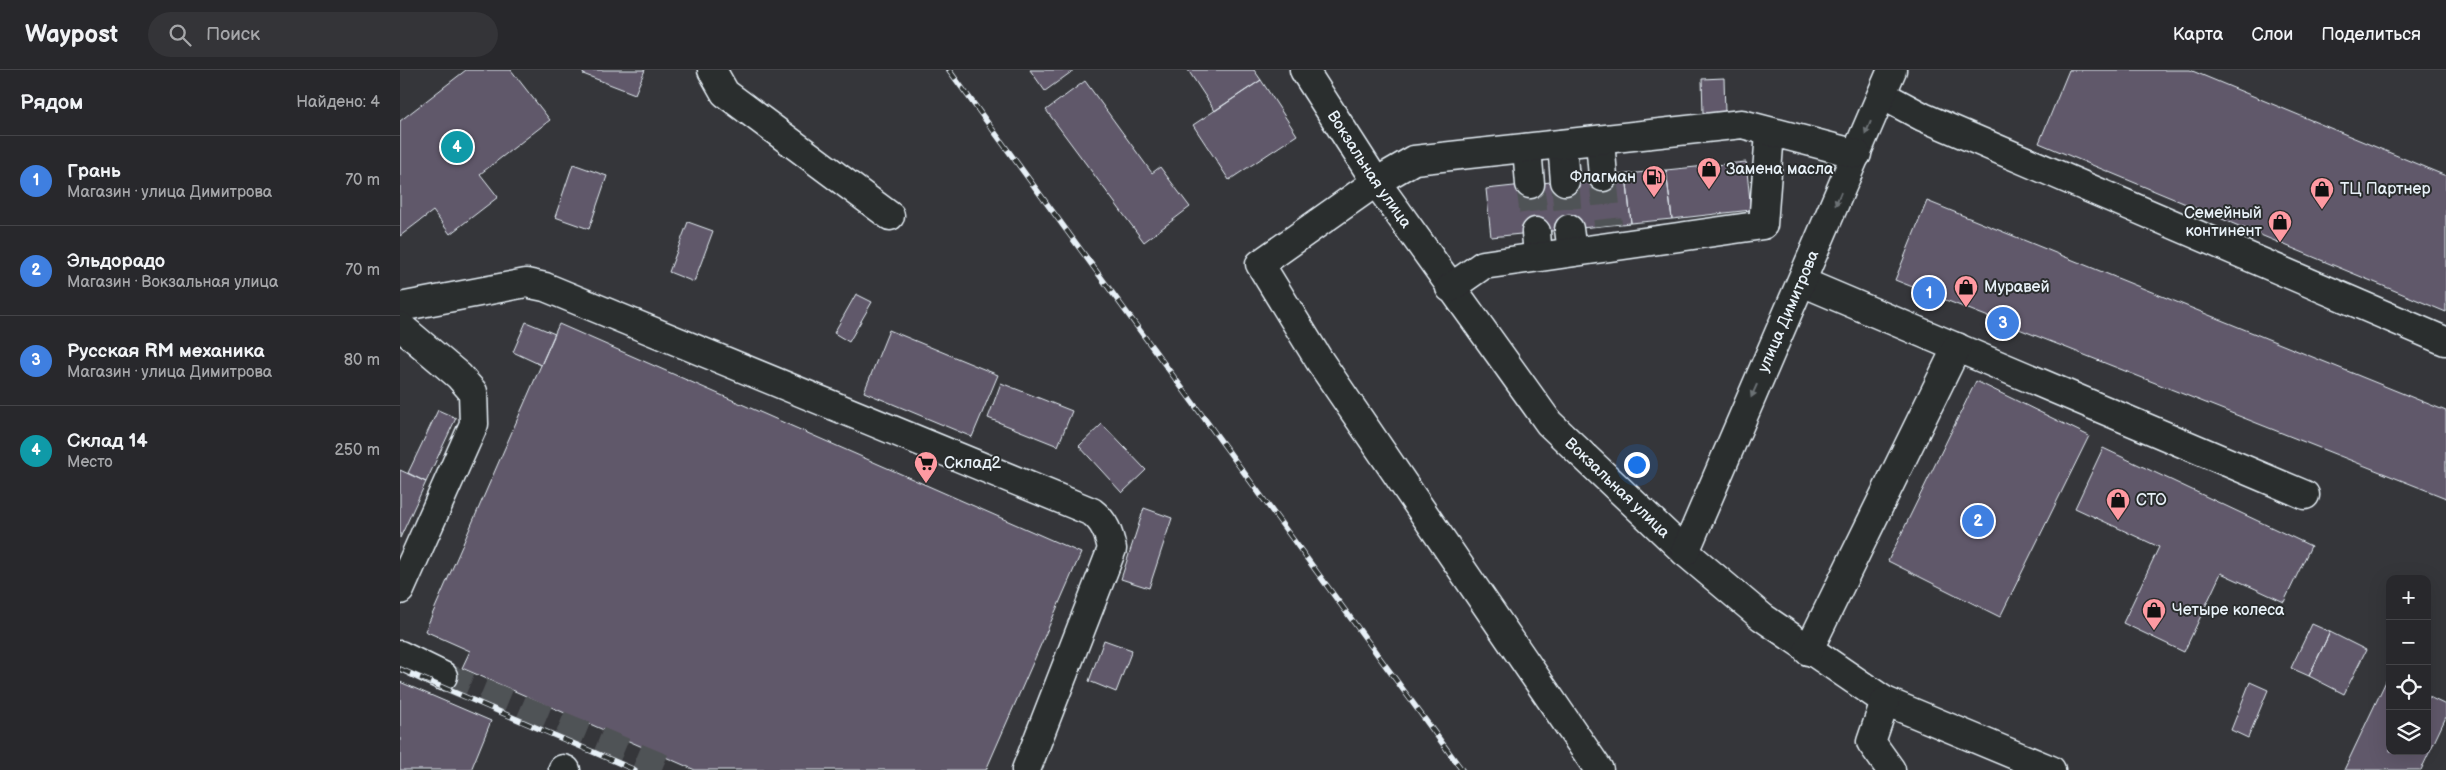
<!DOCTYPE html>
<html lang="ru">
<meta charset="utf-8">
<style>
body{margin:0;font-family:"Balsamiq Sans",sans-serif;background:#343438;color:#f1f3f6}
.controls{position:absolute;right:15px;bottom:15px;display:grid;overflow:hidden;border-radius:10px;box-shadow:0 5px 20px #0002}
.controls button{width:45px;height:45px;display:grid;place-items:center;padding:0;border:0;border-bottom:1px solid #444448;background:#28282c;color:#f1f3f6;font:25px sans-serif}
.you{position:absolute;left:1236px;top:394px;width:18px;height:18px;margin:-12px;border:4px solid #fff;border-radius:50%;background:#1a73e8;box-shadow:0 0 0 8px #1a73e833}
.badge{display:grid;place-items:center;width:32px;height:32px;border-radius:50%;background:#bca0f2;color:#fff;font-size:16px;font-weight:700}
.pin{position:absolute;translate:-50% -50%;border:2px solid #fff;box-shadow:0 1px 5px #0006}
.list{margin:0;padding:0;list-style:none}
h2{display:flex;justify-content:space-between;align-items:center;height:65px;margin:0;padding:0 20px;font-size:21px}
h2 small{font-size:16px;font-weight:400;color:#a5a6a9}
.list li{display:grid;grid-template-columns:32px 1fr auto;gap:15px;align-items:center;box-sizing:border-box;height:90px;padding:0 20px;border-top:1px solid #444448}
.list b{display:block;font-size:19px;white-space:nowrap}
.list p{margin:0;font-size:16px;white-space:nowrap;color:#a5a6a9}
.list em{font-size:16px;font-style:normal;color:#a5a6a9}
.icon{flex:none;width:28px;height:28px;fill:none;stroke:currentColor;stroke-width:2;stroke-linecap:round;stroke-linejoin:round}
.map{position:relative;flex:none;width:2046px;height:700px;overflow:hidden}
header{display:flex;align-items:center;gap:30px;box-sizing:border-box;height:70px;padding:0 25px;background:#28282c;border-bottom:1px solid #444448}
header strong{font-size:24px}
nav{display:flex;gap:28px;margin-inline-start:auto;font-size:18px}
.search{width:350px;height:45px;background:#343438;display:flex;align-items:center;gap:12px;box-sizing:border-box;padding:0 18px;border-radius:28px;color:#a5a6a9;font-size:19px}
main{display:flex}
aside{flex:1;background:#28282c}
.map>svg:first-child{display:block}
</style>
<header>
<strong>Waypost</strong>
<div class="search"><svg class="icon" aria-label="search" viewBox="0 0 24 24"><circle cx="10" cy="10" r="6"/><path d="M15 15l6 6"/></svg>Поиск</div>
<nav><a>Карта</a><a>Слои</a><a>Поделиться</a></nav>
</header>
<main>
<aside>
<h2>Рядом<small>Найдено: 4</small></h2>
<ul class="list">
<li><span class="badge" style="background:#3f7fe0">1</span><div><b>Грань</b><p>Магазин · улица Димитрова</p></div><em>70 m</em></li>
<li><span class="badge" style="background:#3f7fe0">2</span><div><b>Эльдорадо</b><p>Магазин · Вокзальная улица</p></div><em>70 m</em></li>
<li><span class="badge" style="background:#3f7fe0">3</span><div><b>Русская RM механика</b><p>Магазин · улица Димитрова</p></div><em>80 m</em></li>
<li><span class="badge" style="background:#0f9aa8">4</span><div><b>Склад 14</b><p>Место</p></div><em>250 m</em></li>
</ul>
</aside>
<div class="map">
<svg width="2046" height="700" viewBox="0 0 2046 700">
<rect width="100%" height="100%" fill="#35363a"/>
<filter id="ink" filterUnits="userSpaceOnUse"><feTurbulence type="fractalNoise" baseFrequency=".02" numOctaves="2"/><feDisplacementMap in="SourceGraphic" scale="10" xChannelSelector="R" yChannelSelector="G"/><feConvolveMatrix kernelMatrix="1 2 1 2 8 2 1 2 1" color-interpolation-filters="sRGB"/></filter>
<g filter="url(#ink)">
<path fill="#61596a" stroke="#e8f1f8" d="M 66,0 L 111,0 L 150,50 L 80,104 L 98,127 L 50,164 L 33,141 L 0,166 L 0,51 Z
M 184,0 L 245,0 L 235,24 L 183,4 Z
M 630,0 L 674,0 L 645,21 Z
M 788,0 L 854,0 L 861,10 L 815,41 Z
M 1669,0 L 1790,0 L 2046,106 L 2046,242 L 1639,73 Z
M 1324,8 L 1325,43 L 1303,44 L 1302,9 Z
M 861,10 L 897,65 L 829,110 L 793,55 Z
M 685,11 L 752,103 L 760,97 L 790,137 L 744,172 L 646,40 Z
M 1346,92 L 1351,140 L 1272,149 L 1266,100 Z
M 173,94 L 207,106 L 189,159 L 155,147 Z
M 1266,100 L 1272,149 L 1231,153 L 1226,104 Z
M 1226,104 L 1231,153 L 1091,167 L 1086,119 Z
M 1527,131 L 2046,341 L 2046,428 L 1495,210 Z
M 288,152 L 313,161 L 294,212 L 269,202 Z
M 456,224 L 472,232 L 449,272 L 434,263 Z
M 126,252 L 155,264 L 141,295 L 113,282 Z
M 159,254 L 681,483 L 586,700 L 295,700 L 62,598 L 70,581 L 25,561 Z
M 489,260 L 598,305 L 572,367 L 464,322 Z
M 1576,311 L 1689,366 L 1600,547 L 1488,491 Z
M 601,313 L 672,341 L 658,376 L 588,348 Z
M 38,340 L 56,348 L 26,412 L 8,403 Z
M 702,354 L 746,400 L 722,423 L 679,376 Z
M 1703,378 L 1911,476 L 1884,532 L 1821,503 L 1784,582 L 1723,553 L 1759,477 L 1675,438 Z
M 0,400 L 26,412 L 0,468 Z
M 744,438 L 772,448 L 749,518 L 721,509 Z
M 1912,554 L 1930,562 L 1909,606 L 1891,598 Z
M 1930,562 L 1966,580 L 1944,624 L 1909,606 Z
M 704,570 L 732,580 L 716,622 L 689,611 Z
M 1988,607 L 1990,608 L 1990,681 L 2027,681 L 2027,626 L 2046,635 L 2046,647 L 2021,700 L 1944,700 Z
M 0,612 L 91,651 L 71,700 L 0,700 Z
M 1850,612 L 1868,620 L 1848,668 L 1831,660 Z"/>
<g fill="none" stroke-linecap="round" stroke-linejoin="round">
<path stroke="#505256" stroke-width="28" stroke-dasharray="28 14" stroke-linecap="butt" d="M 1203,107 L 1208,155
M 1165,111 L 1169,159
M 1130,114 L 1136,162
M 43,606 L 268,700"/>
<g stroke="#e8f1f8" stroke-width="31">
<g id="minor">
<path d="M 312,0 L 325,23 L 490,146"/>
<path id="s1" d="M 904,0 L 976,112 L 1149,353 L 1285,482 L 1362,547 L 1485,631 L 1651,700"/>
<path d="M 1482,25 L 1523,47 L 2045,271"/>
<path d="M 1200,70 L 1203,107"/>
<path d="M 1162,74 L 1165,111"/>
<path d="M 1127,78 L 1130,114"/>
<path d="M 1169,159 L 1172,182"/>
<path d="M 1136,162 L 1138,187"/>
<path d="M 1402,212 L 1905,425"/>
<path d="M 1050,218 L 1083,195 L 1363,155 L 1370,62"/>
<path d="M 0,237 L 126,213 L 145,217 L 692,442 C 705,452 709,464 712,479 L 626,700"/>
<path d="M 0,256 L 59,306 L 73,322 L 74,354 L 0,520"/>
<path id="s2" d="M 1285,482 L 1492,0"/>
<path d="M 1408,581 L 1557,277"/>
<path d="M 0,585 L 43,606"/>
<path d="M 1485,631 L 1471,672 L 1491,700"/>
<path d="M 163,699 L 166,700"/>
<path d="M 1199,700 L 919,290 L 860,194 L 976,112 L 1014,90 L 1342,54 L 1457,84"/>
</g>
</g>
<use href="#minor" stroke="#2a2d2e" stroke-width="28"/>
<g stroke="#e8f1f8" stroke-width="5.5">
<path id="rail" d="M 549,0 L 1062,700
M 0,599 L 235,700"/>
</g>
<use href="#rail" stroke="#2a2d2e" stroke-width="4" stroke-dasharray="11" stroke-linecap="butt"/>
</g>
<defs><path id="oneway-solid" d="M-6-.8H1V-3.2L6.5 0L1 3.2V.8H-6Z" transform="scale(1.25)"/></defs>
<g fill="#6c7275">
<use href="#oneway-solid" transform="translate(1468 58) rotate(113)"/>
<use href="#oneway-solid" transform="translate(1438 129) rotate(113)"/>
<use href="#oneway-solid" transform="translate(1354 321) rotate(114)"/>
</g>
</g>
<defs>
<g id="shop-pin" transform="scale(1.25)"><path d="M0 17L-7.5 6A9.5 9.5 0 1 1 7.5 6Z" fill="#ff9aa2" stroke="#2a2d2e"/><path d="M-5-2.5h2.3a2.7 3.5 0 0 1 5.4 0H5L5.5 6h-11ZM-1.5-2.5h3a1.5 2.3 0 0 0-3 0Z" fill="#111"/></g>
<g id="fuel-pin" transform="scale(1.25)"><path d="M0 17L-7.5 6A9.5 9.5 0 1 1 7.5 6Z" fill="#ff9aa2" stroke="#2a2d2e"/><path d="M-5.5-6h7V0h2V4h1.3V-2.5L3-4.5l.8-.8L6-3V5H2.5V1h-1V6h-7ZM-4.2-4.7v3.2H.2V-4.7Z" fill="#111"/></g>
<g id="supermarket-pin" transform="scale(1.25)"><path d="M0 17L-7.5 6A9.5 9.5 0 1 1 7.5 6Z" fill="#ff9aa2" stroke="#2a2d2e"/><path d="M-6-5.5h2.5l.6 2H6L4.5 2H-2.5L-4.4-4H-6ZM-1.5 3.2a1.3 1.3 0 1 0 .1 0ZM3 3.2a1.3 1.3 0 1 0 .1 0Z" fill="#111"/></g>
</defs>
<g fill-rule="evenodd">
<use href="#shop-pin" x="1309" y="99"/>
<use href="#fuel-pin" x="1254" y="107"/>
<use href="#shop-pin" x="1922" y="119"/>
<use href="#shop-pin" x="1880" y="152"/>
<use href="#shop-pin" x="1566" y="217"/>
<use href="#supermarket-pin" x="526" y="393"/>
<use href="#shop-pin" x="1718" y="430"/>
<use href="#shop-pin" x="1754" y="540"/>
</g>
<g text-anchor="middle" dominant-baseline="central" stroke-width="4" stroke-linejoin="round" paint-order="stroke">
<g font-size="16" fill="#e8f1f8" stroke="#2a2d2e">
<text stroke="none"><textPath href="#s1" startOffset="119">Вокзальная улица</textPath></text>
<text stroke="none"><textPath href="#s2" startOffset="262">улица Димитрова</textPath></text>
<text stroke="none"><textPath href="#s1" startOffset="524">Вокзальная улица</textPath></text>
</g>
<g font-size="16" fill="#e8f1f8" stroke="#2a2d2e" text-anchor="start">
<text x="1326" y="99">Замена масла</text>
<text x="1236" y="107" text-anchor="end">Флагман</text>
<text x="1940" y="119">ТЦ Партнер</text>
<text x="1862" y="143" text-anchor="end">Семейный<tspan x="1862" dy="18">континент</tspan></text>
<text x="1584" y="217">Муравей</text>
<text x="544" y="393">Склад2</text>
<text x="1736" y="430">СТО</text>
<text x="1772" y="540">Четыре колеса</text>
</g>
</g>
</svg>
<div class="controls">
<button>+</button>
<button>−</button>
<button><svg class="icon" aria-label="locate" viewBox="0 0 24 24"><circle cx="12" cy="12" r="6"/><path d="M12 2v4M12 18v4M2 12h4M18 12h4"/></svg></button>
<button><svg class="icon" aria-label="layers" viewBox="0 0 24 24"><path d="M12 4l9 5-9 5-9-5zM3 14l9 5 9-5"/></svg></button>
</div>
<div class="you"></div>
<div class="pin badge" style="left:1529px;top:223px;background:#3f7fe0">1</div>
<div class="pin badge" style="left:1578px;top:451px;background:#3f7fe0">2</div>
<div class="pin badge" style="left:1603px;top:253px;background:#3f7fe0">3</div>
<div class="pin badge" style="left:57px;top:77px;background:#0f9aa8">4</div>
</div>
</main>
